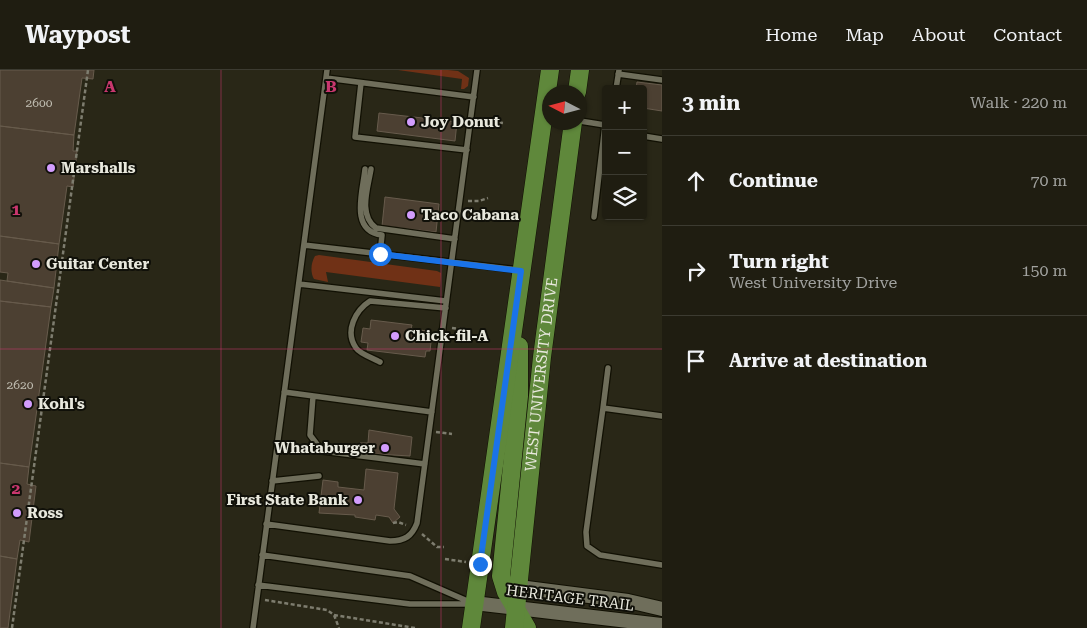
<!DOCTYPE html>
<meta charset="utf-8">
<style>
body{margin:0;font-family:"Roboto Serif",serif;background:#2c2a1f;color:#f1f3f6}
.controls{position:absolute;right:15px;top:15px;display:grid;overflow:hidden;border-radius:5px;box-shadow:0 1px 4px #0004}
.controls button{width:45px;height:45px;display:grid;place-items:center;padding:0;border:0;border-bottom:1px solid #3c3b31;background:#1f1d11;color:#f1f3f6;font:25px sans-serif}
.compass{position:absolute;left:542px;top:15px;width:45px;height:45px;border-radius:50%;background:#1f1d11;box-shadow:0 1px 4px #0004;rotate:276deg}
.stop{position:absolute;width:15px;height:15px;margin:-11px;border:4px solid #1a73e8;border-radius:50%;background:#fff}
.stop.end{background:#1a73e8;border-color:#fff;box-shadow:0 1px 5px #0008}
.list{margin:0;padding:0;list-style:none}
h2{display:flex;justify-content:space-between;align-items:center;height:65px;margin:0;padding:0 20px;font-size:21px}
h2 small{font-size:16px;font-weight:400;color:#a1a29f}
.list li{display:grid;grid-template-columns:32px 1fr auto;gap:15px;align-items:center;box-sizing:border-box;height:90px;padding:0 20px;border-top:1px solid #3c3b31}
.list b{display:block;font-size:19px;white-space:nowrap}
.list p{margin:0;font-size:16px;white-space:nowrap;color:#a1a29f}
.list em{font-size:16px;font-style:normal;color:#a1a29f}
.icon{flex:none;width:28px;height:28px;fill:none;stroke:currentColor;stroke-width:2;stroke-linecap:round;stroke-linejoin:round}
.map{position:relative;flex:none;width:662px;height:558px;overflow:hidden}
header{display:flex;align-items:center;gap:30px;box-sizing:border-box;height:70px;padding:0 25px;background:#1f1d11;border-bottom:1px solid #3c3b31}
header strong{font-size:24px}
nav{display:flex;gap:28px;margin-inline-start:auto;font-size:18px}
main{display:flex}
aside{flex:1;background:#1f1d11}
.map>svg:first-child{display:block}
</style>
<header>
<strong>Waypost</strong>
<nav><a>Home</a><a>Map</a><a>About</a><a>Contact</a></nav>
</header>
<main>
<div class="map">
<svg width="662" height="558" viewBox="0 0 662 558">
<rect width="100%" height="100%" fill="#292717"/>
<path fill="#703116" d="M 398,0 L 448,0 L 458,1 L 469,8 L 468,16 L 464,19 L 461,19 L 462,9 Z
M 319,185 L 437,201 L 441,203 L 440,217 L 326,202 L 328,212 L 314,209 C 310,202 311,193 315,186 Z"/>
<path fill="#4c4032" stroke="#675b4c" d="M 0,0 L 94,0 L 93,9 L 82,8 L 74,65 L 0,56 Z
M 637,12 L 662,15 L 662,41 L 643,38 L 643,19 L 636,19 Z
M 379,43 L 457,52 L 455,71 L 377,61 Z
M 0,56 L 74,65 L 73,81 L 77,81 L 73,117 L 67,116 L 59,174 L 0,166 Z
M 385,127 L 439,134 L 436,162 L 382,156 Z
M 0,166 L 59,174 L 54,218 L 7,211 L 8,203 L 0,202 Z
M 0,210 L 54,218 L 51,237 L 0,231 Z
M 0,231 L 51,237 L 29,397 L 0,393 Z
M 371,250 L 412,255 L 411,259 L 428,261 L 427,272 L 431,272 L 430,281 L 426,281 L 425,287 L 367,280 L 368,273 L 361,272 L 363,258 L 370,259 Z
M 369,360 L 412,367 L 410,386 L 359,383 L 360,373 L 368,373 Z
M 0,393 L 29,397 L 27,414 L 36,416 L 29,472 L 20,470 L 17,489 L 0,486 Z
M 366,399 L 398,403 L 394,439 L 400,447 L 393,453 L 389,447 L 376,445 L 375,450 L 355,447 L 355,445 L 319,443 L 323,410 L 338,412 L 338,417 L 364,420 Z
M 0,486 L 17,489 L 8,558 L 0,558 Z"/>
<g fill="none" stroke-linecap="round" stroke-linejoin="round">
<g stroke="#111003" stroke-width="8">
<path id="service" d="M 618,4 L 662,10
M 326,8 L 474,27
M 361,13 L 355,67 L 467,80
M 616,19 L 619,0
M 580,51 L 605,55 L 594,147
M 643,66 L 662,69
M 365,99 C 363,121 349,161 382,165 L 380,184
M 371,99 C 368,118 358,145 376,158 L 455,169
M 304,175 L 519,200
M 299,214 L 446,231
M 380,292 C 373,288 360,284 356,278 C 344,261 356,240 370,231 L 446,238
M 284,322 L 432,342
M 313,326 L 310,365 L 322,381 L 425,394
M 603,338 L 608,298
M 662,346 L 603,338 L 586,462 L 587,476 L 600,485 L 662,495
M 272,411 L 319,406
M 266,454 L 390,471 C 405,471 412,466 417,453 L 477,0
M 262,485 L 410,506 L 472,533
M 258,515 L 410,534 L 472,534
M 253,558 L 327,0"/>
</g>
<g stroke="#111003" stroke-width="16">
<path id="tertiary" d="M 519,517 L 628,531 L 662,539
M 474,533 L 662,555"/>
</g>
<g stroke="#111003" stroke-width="19">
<g id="primary">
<path d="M 577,22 L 580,0"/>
<path d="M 519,276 L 519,326 L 501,506 L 506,522 L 527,558"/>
<path d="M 471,558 L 550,0"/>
<path id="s1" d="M 514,558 L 542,287 L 573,52"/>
</g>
</g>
<path stroke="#7e7d6f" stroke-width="2.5" stroke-dasharray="4 2.5" stroke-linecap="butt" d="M 480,50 L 503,53
M 468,131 L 479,131 L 488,128
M 452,258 L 465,260
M 436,362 L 452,364
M 393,453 L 398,452 L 406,455
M 422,464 L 437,477 L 444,477
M 445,489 L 466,492
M 265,530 L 327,540 L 334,545 L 339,558
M 334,545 L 415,558
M 12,558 L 88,0"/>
<use href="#service" stroke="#6f6e5b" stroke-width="5.5"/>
<use href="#tertiary" stroke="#6f6e5b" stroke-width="14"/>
<use href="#primary" stroke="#5f883b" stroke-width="18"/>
</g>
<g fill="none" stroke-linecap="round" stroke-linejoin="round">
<path stroke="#1a73e8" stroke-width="6" d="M 380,184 L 521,201 L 480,494"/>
</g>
<path fill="none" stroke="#c8376e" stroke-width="1" stroke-opacity="0.55" d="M 221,0 L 221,558M 441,0 L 441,558M 0,279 L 662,279"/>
<g fill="#d29cfd" stroke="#101009" stroke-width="2">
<circle cx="411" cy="52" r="5"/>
<circle cx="51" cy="98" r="5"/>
<circle cx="411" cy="145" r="5"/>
<circle cx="36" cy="194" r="5"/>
<circle cx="395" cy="266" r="5"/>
<circle cx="28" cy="334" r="5"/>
<circle cx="385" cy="378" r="5"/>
<circle cx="358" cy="430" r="5"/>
<circle cx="17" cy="443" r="5"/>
</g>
<g text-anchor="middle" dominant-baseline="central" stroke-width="4" stroke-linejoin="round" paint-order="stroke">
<g font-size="12" fill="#c1beb2">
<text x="39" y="33">2600</text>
<text x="20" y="315">2620</text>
</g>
<g font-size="15" font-weight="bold" fill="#e8e8dd" stroke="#101009" text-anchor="start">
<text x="421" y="52">Joy Donut</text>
<text x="61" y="98">Marshalls</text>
<text x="421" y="145">Taco Cabana</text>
<text x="46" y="194">Guitar Center</text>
<text x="405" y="266">Chick-fil-A</text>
<text x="38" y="334">Kohl's</text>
<text x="375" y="378" text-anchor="end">Whataburger</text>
<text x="348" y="430" text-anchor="end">First State Bank</text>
<text x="27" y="443">Ross</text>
</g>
<g font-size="15" fill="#e8e8dd" stroke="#101009">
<text stroke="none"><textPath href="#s1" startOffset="255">WEST UNIVERSITY DRIVE</textPath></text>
<text transform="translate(570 528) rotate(7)">HERITAGE TRAIL</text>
</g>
</g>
<g font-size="16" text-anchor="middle" font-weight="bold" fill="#c8376e" stroke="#101009" stroke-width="4" stroke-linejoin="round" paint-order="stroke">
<text x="110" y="22">A</text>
<text x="331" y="22">B</text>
<text x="16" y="145">1</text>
<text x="16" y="424">2</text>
</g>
</svg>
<div class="controls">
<button>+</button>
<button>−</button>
<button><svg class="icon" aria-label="layers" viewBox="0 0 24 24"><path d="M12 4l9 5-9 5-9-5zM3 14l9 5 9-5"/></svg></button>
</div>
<svg class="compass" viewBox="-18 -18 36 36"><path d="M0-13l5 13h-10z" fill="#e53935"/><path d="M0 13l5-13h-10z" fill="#a1a29f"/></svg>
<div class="stop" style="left:380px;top:184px"></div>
<div class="stop end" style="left:480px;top:494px"></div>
</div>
<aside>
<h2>3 min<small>Walk · 220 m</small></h2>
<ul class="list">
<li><svg class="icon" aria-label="ahead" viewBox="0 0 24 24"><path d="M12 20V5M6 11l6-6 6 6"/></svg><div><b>Continue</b></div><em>70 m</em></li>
<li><svg class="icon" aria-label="right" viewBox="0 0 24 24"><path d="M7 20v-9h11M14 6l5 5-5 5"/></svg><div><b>Turn right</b><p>West University Drive</p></div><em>150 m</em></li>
<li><svg class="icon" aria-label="arrive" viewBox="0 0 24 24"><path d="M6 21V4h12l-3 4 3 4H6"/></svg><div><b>Arrive at destination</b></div></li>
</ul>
</aside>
</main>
